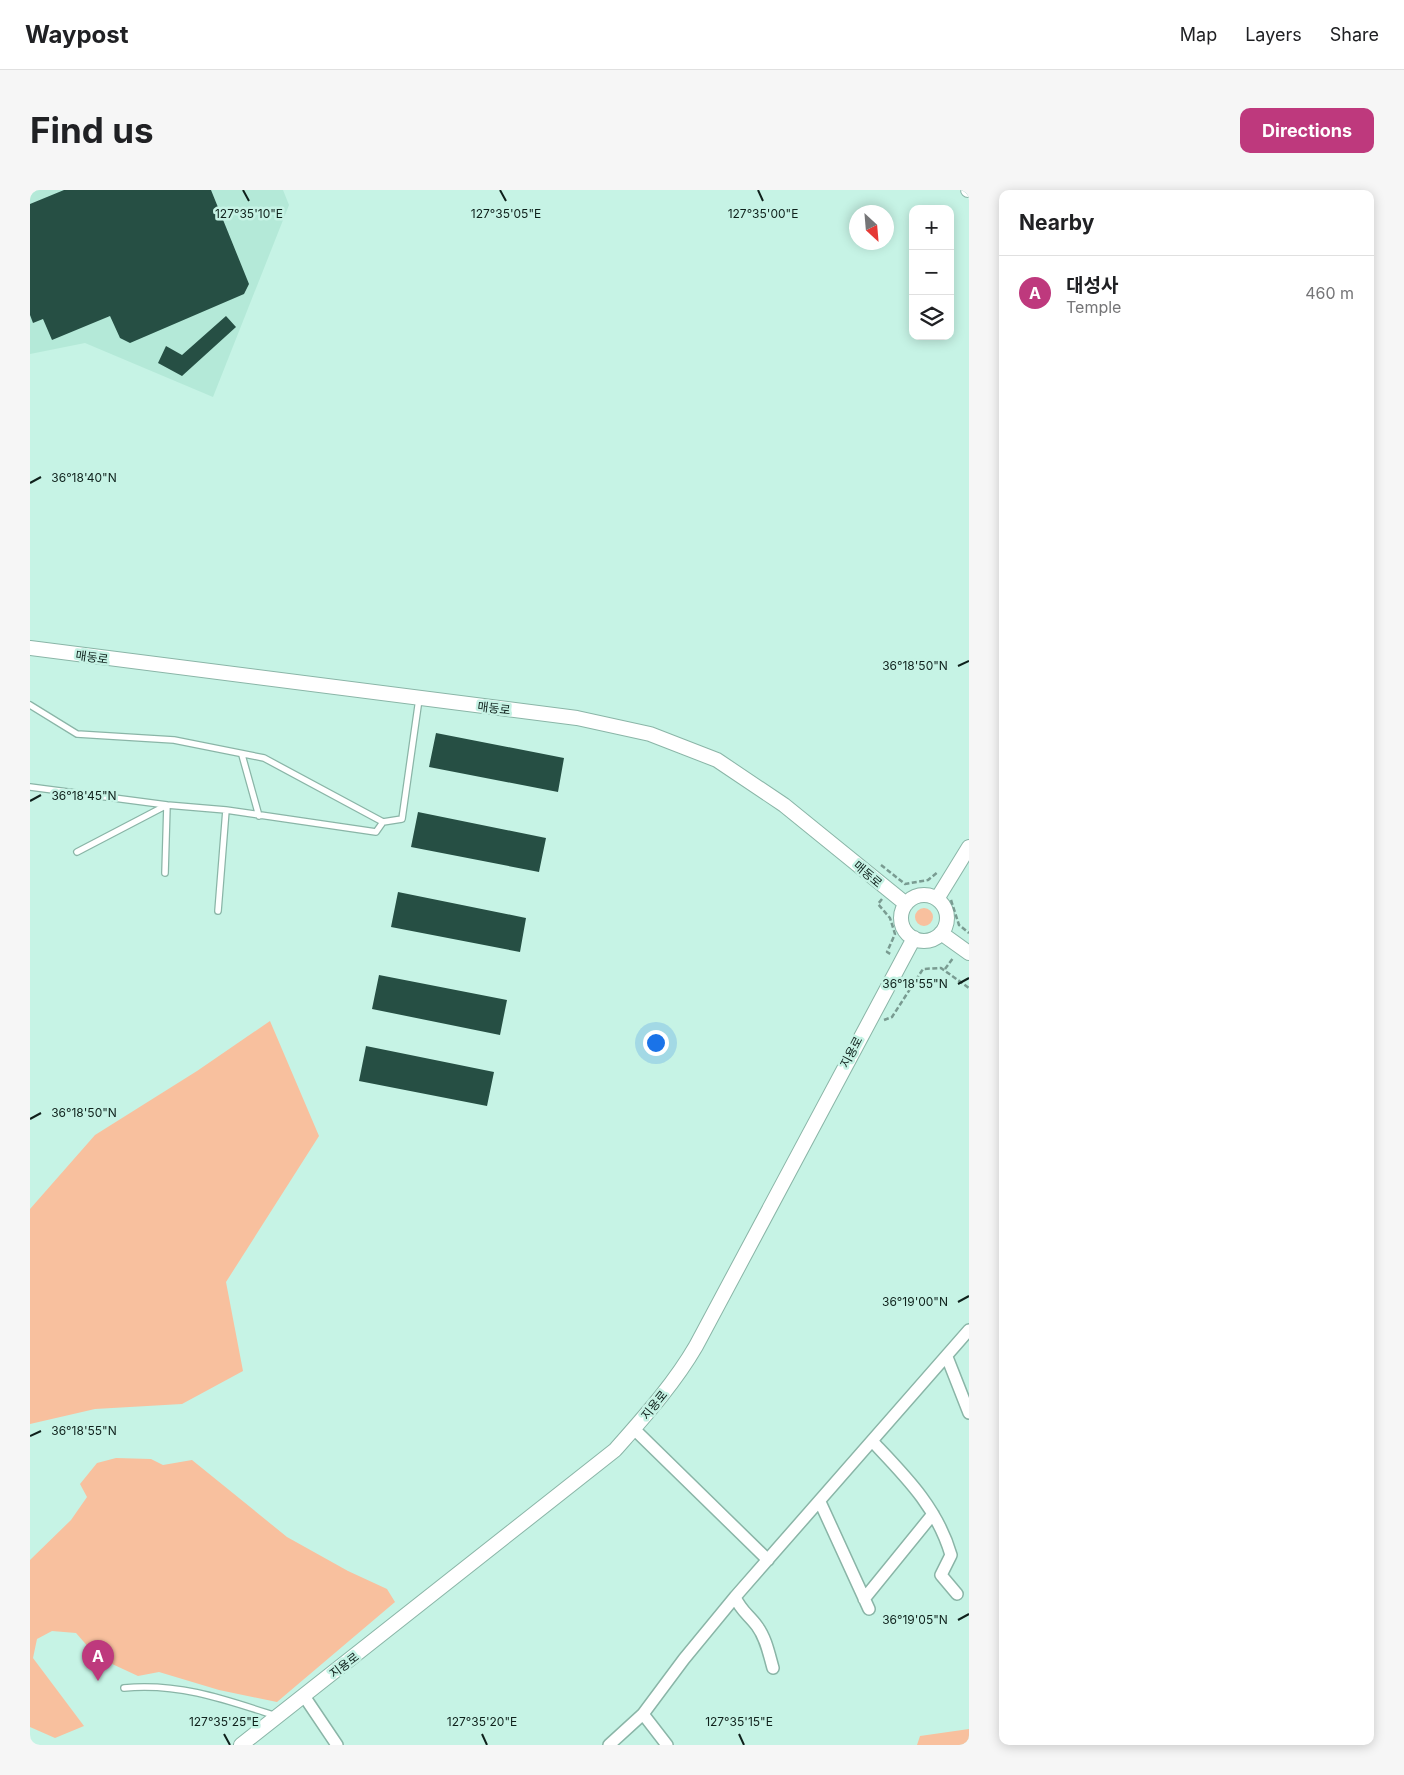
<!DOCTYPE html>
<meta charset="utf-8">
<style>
body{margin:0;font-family:Inter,"Noto Sans KR",sans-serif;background:#f6f6f6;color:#202124}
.controls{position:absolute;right:15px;top:15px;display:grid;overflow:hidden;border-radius:10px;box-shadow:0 2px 12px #0003}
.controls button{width:45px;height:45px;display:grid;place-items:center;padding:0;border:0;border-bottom:1px solid #e0e0e0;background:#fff;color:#202124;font:25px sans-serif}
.compass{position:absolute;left:819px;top:15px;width:45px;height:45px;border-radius:50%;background:#fff;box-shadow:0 2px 12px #0003;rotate:154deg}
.you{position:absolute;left:625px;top:852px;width:18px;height:18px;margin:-12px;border:4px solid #fff;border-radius:50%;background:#1a73e8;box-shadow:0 0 0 8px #1a73e833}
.badge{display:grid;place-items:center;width:32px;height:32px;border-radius:50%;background:#be397d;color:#fff;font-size:16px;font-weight:700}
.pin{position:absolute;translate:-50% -41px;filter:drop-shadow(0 1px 2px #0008)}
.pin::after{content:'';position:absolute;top:26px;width:18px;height:15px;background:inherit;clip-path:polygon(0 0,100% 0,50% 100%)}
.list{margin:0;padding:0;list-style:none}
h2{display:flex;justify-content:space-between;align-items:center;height:65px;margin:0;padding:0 20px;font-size:21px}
h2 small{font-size:16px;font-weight:400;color:#757577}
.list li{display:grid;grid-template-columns:32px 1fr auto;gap:15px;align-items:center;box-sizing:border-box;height:75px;padding:0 20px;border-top:1px solid #e0e0e0}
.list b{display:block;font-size:19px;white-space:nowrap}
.list p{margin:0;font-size:16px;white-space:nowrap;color:#757577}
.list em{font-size:16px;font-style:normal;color:#757577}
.icon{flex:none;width:28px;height:28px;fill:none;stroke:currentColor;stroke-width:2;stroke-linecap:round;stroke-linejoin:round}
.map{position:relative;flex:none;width:939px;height:1555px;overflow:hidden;border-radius:10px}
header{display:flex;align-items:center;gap:30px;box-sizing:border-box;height:70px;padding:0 25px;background:#fff;border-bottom:1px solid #e0e0e0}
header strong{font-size:24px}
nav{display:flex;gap:28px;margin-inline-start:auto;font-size:18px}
.intro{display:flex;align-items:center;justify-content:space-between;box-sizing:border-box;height:120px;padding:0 30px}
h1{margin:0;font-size:35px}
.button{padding:12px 22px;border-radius:10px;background:#be397d;color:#fff;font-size:18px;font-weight:700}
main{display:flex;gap:30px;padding:0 30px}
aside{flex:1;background:#fff;border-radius:10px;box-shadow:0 2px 12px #0003}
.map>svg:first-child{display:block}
</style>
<header>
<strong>Waypost</strong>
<nav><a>Map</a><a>Layers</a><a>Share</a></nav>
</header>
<div class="intro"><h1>Find us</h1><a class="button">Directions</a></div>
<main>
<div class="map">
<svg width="939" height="1555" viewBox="0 0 939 1555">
<rect width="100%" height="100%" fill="#c6f3e5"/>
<path fill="#b4e9d8" d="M 0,0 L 253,0 L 259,15 L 183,207 L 55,153 L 0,164 Z"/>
<path fill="#f8c09e" d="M885 727a9 9 0 1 1 18 0a9 9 0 1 1-18 0Z
M 240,831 L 289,946 L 196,1092 L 213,1181 L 152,1214 L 65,1219 L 0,1234 L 0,1019 L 65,945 L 167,881 Z
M 86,1268 L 121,1269 L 133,1275 L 162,1270 L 257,1347 L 318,1381 L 357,1399 L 365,1412 L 247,1512 L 189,1500 L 129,1482 L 108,1486 L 67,1467 L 46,1443 L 22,1441 L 7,1449 L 3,1468 L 54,1536 L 25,1548 L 0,1537 L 0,1370 L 41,1330 L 57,1307 L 50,1294 L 67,1273 Z
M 939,1539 L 939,1555 L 887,1555 L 890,1546 Z"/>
<path fill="#264f44" d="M 34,0 L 181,0 L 219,94 L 214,104 L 100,153 L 90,148 L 80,126 L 22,150 L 13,129 L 3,133 L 0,125 L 0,14 Z
M 196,126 L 206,137 L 152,186 L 128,173 L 136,156 L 152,165 Z
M 406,543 L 534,568 L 528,602 L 399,577 Z
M 388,622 L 516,648 L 509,682 L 381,657 Z
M 368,702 L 496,728 L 490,762 L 361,737 Z
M 349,785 L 477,810 L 470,845 L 342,819 Z
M 336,856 L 464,882 L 457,916 L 329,891 Z"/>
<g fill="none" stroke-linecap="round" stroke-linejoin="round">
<g stroke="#8ab5a7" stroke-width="8">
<path id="service" d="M 0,515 L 47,544 L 144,550 L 234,568 L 353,632 L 372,629 L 389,509
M 212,565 L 229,626
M 0,597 L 137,615 L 135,683
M 47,662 L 137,615 L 196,620 L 346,642 L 353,632
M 188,721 L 196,620
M 94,1498 C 150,1493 194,1509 246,1526"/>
</g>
<g stroke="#8ab5a7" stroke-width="14">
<path id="minor" d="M 917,1167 L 939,1223
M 604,1239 L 738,1370
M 842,1251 C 875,1286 907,1317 921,1365 L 911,1385 L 927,1404
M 790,1312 L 839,1419
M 705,1407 C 711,1421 719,1425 727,1436 C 736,1448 739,1464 743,1478
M 834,1409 L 903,1324
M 274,1506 L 307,1555
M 613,1524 L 637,1555
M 579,1555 L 613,1524 L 654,1469 L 705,1407 L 939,1140"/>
</g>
<g stroke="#8ab5a7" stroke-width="16">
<path id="tertiary" d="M 938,0 L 939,0
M 0,458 L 547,528 L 620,544 L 687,570 L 754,615 L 876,714
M871 728a23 23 0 1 1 46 0a23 23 0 1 1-46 0Z
M 907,709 L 939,657
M 911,743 L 939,763
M 211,1555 L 585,1260 C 614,1227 644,1194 666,1156 L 884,748"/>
</g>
<path stroke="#799b91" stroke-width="2.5" stroke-dasharray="5 2.5" stroke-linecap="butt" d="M 851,675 L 875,694 L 898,690 L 908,682
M 852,709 L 848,714 L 860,728 L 865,744 L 857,762 L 862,765
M 921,710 L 929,735 L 939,743
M 915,779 L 923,768
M 854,830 L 862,827 L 893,779 L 911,778 L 939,798"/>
<use href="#service" stroke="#fff" stroke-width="5.5"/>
<use href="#minor" stroke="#fff" stroke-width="11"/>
<use href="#tertiary" stroke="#fff" stroke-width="14"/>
</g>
<path fill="none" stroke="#0f211c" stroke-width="2" d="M 213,0 L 219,11M 470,0 L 476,11M 728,0 L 733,11M 0,293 L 11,287M 928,476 L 939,471M 0,611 L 11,605M 928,794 L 939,788M 0,929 L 11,923M 928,1112 L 939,1106M 0,1246 L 11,1241M 928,1430 L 939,1424M 194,1544 L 200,1555M 452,1544 L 457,1555M 709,1544 L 714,1555"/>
<g text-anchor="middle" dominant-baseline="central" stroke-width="5" stroke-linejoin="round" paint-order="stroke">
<g font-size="12" fill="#0f211c" stroke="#c6f3e5">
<text transform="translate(62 467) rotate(8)">매동로</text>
<text transform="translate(464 518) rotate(7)">매동로</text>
<text transform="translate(838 684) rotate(40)">매동로</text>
<text transform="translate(821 862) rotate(-62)">지용로</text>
<text transform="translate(624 1215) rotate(-51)">지용로</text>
<text transform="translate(314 1475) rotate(-37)">지용로</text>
</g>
</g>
<g font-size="12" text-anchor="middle" fill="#0f211c" stroke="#c6f3e5" stroke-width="5" stroke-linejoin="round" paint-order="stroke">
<text x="219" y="28">127°35'10"E</text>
<text x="476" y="28">127°35'05"E</text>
<text x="733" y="28">127°35'00"E</text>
<text x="54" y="292">36°18'40"N</text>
<text x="885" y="480">36°18'50"N</text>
<text x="54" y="610">36°18'45"N</text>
<text x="885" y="798">36°18'55"N</text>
<text x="54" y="927">36°18'50"N</text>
<text x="885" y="1116">36°19'00"N</text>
<text x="54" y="1245">36°18'55"N</text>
<text x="885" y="1434">36°19'05"N</text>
<text x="194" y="1536">127°35'25"E</text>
<text x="452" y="1536">127°35'20"E</text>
<text x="709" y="1536">127°35'15"E</text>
</g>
</svg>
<div class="controls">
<button>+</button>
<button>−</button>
<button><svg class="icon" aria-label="layers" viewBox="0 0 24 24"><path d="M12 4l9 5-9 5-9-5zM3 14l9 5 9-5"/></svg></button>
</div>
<svg class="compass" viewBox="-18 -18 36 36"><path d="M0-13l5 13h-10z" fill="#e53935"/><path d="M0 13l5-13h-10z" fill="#757577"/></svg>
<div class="you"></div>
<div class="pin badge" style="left:68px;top:1491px">A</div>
</div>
<aside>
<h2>Nearby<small></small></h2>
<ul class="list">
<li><span class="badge">A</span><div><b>대성사</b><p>Temple</p></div><em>460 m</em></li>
</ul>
</aside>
</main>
